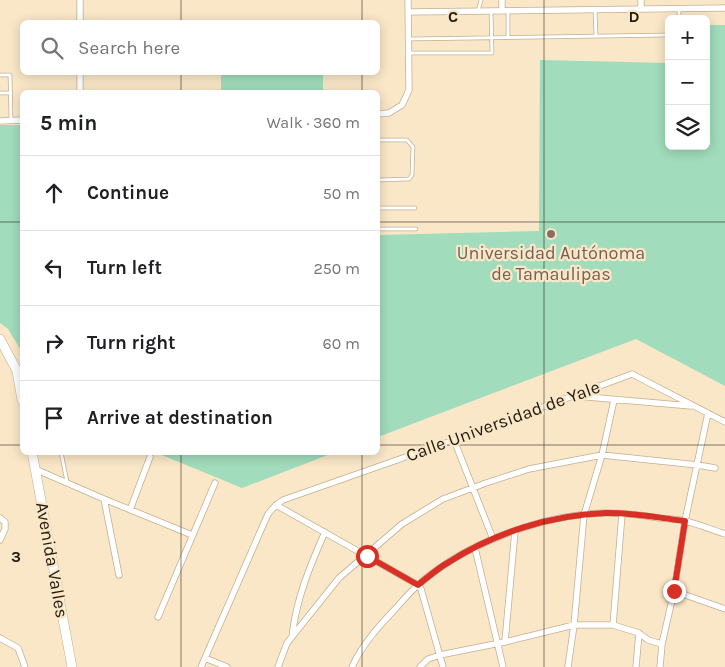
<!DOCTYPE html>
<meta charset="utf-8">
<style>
body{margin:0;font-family:Karla,sans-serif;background:#f2f2f2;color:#202124}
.controls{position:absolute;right:15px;top:15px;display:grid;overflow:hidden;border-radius:8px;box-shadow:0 2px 12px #0003}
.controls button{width:45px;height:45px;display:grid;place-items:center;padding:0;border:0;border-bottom:1px solid #e0e0e0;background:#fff;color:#202124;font:25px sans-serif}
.stop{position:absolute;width:15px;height:15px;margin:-11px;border:4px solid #d93025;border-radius:50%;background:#fff}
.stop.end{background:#d93025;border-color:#fff;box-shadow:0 1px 5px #0008}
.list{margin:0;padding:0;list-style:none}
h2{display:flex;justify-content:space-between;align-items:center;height:65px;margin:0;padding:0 20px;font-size:21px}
h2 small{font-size:16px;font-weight:400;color:#757577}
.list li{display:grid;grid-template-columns:32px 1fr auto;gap:15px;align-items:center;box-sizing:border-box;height:75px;padding:0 20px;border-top:1px solid #e0e0e0}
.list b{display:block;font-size:19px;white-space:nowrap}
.list em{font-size:16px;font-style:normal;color:#757577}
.icon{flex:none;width:28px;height:28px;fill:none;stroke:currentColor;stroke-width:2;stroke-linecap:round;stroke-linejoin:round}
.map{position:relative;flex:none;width:725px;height:667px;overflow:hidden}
.search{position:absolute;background:#fff;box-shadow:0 2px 12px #0003;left:20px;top:20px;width:360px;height:55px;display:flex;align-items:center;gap:12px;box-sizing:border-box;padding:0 18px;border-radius:8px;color:#757577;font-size:19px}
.panel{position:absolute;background:#fff;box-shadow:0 2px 12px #0003;left:20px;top:90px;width:360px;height:365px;border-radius:8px}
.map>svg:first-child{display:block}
</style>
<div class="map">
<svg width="725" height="667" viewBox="0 0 725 667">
<rect width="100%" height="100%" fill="#fae7c8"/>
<path fill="#a1dcbc" d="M 706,25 L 725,25 L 725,386 L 636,339 L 378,437 L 378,235 L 539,231 L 540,60 L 669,63 L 669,146 L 706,146 Z
M 221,73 L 323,73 L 323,92 L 221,92 Z
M 0,125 L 22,125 L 22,352 L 8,329 L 0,323 Z
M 157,453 L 333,453 L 242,488 Z"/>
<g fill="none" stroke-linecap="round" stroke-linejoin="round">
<g stroke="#c2af92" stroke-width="4.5">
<path id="lane" d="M 679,9 L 679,19
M 595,10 L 596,36
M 478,11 L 481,0
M 508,11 L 508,37
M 409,39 L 669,35
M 409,53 L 492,53 L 491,11
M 0,75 L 10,75 L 11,120
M 0,93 L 11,93
M 378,140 L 407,140 L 413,147 L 412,175 L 409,179 L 378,180
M 378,208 L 415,208
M 378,229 L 416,229
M 61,452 L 67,482"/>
</g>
<g stroke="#c2af92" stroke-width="7">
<path id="street" d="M 80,0 L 80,22
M 502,0 L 502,10
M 641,0 L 641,9
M 408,12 L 725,8
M 80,72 L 80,92
M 378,114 L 389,113 L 402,105 L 409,90 L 408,0
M 0,121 L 22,120
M 576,396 L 691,406
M 454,440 L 493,539
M 35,469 L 104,499 L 192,535
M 104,499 L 119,575
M 276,505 L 418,585 L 421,589 L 443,667
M 130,510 L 150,457
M 0,518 L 5,522 L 5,529 L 0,540
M 475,548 L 503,667
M 674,591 L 725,609
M 158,617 L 215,483
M 613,625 L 622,514
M 292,637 C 296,599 310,566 325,532
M 0,638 L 18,648 L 25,667
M 505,642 L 515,531
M 205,658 L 227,667
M 201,667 L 268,514 L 276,505 L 283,500 L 454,440 L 632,374 L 725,422
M 278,667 L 287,643 L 339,578 L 402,524 L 443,499 L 486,483 L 529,469 L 602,455 L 698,465 L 715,468
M 352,667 C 362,644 381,624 397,607 C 404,599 411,591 418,585 C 465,543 544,514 606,513 C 624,513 641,515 659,518 C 668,519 677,519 685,521 C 699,524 712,530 725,534
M 420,667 L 428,659 L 440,655 L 505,642 L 574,625 L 613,625 L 639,633 L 648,640 L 662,644
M 568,667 L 574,625 L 584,515 L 602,455 L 614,400
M 636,667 L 639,633
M 660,667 L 662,644 L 674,591 L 685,521 L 708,413"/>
</g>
<g stroke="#c2af92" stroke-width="10">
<path id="secondary" d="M 0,339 L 17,371 L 22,400
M 32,452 L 72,667"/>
</g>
<use href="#lane" stroke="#fff" stroke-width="3"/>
<use href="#street" stroke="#fff" stroke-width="5.5"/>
<use href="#secondary" stroke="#fff" stroke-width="9"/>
</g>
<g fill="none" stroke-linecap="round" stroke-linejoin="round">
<path stroke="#d93025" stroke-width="6" d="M 367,556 L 418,585 C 428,577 438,568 449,562 C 494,533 551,515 605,513 C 631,512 659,518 685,521 L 674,591"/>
</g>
<path fill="none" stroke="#211a0f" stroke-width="1" stroke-opacity="0.55" d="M 181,0 L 181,22M 362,0 L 362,22M 544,0 L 544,667M 181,72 L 181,92M 362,72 L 362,92M 0,222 L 22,222M 378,222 L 725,222M 0,445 L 22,445M 378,445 L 725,445M 181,452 L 181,667M 362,452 L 362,667"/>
<circle fill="#8d6e63" stroke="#fae7c8" stroke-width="2" cx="551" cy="234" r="5"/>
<g text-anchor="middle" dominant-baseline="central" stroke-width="4.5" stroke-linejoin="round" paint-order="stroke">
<g font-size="18" fill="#785e54" stroke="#fae7c8">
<text x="551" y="253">Universidad Autónoma<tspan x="551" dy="21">de Tamaulipas</tspan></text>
</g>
<g font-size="18" fill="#211a0f" stroke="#fae7c8">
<text transform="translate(503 421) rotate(-20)">Calle Universidad de Yale</text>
<text transform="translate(52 560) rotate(80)">Avenida Valles</text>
</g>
</g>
<g font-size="16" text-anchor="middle" font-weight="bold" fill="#211a0f" stroke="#fae7c8" stroke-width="4.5" stroke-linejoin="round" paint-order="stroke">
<text x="453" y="22">C</text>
<text x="634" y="22">D</text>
<text x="16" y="562">3</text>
</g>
</svg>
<div class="controls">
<button>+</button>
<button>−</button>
<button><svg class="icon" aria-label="layers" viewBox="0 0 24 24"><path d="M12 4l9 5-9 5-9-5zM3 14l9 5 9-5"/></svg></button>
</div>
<div class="stop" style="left:367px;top:556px"></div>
<div class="stop end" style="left:674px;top:591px"></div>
<div class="search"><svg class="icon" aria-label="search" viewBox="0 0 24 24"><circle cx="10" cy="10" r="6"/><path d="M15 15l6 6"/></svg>Search here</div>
<section class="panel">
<h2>5 min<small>Walk · 360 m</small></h2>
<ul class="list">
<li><svg class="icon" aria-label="ahead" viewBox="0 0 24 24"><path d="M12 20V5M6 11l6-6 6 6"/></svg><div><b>Continue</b></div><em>50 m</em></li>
<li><svg class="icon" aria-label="left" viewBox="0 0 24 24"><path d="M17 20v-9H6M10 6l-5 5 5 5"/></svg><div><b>Turn left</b></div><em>250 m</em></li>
<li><svg class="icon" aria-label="right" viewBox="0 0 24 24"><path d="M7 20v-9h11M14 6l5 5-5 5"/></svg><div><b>Turn right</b></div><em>60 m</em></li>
<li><svg class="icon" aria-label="arrive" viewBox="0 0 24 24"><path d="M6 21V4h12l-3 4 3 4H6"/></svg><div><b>Arrive at destination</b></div></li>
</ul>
</section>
</div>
